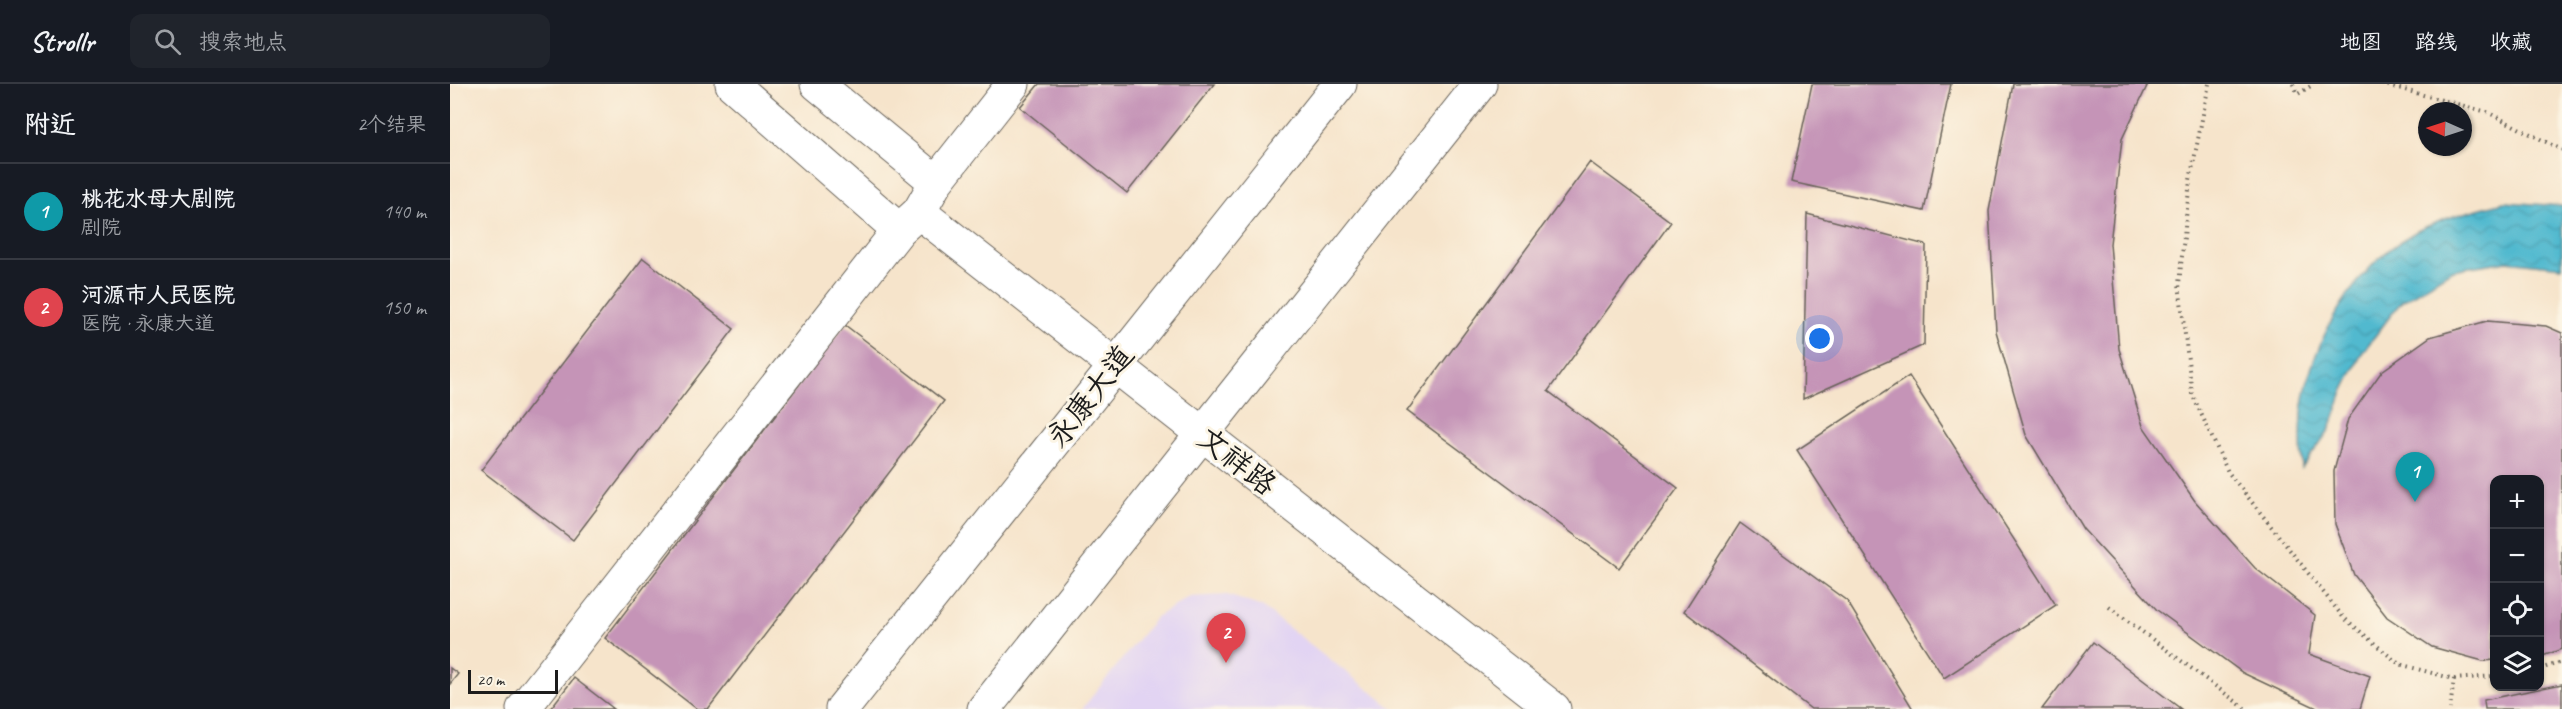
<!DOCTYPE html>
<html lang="zh">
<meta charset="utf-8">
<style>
body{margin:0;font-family:Caveat,"LXGW WenKai TC",sans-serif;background:#20242c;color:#f1f3f6}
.controls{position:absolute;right:18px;bottom:18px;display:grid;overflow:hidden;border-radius:12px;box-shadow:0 2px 4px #0004}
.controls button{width:54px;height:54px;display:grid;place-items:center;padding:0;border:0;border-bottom:2px solid #363941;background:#171b24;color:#f1f3f6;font:30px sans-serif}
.compass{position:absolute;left:1968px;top:18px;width:54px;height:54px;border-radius:50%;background:#171b24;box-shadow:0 2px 4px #0004;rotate:273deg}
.scale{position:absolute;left:18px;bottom:15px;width:90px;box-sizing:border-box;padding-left:6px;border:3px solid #1c1c1c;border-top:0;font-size:16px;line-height:21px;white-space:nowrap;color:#1c1c1c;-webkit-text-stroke:4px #fcf5e5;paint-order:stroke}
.you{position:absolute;left:1370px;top:255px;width:21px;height:21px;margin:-15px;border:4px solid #fff;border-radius:50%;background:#1a73e8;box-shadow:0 0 0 9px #1a73e833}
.badge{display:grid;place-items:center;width:39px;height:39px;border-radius:50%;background:#0b8043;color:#fff;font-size:20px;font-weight:700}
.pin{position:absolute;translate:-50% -50px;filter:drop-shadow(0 2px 3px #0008)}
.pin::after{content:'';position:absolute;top:32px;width:21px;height:18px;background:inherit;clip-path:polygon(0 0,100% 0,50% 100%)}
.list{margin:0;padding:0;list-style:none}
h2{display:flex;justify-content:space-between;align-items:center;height:78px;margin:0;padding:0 24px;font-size:26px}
h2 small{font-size:20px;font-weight:400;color:#9ea1a6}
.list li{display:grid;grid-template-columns:39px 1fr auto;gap:18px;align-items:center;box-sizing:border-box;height:96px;padding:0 24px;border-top:2px solid #363941}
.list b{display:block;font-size:22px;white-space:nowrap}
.list p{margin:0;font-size:20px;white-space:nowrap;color:#9ea1a6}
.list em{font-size:20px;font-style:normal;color:#9ea1a6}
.icon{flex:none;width:33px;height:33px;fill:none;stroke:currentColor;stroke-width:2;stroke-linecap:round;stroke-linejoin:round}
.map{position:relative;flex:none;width:2112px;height:625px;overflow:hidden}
header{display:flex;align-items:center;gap:36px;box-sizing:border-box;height:84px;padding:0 30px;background:#171b24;border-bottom:2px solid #363941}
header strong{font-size:28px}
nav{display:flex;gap:33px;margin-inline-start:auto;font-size:21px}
.search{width:420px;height:54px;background:#20242c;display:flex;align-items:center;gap:15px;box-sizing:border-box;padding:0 21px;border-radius:12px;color:#9ea1a6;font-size:22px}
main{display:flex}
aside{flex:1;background:#171b24}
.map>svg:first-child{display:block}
</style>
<header>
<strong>Strollr</strong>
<div class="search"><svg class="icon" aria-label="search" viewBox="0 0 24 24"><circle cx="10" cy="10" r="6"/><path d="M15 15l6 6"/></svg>搜索地点</div>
<nav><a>地图</a><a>路线</a><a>收藏</a></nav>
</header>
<main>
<aside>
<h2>附近<small>2个结果</small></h2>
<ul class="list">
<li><span class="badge" style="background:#0f9aa8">1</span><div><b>桃花水母大剧院</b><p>剧院</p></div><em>140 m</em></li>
<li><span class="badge" style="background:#e0444e">2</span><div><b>河源市人民医院</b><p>医院 · 永康大道</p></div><em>150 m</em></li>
</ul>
</aside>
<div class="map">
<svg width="2112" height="625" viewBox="0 0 2112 625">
<defs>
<pattern id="water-waves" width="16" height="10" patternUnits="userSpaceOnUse" patternTransform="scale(1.5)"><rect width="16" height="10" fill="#51b9cf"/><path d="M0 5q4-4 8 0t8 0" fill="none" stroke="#469eb1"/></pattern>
</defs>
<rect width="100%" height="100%" fill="#fcf5e5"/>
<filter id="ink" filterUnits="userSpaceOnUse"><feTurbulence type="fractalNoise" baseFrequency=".0167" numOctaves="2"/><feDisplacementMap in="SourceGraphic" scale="12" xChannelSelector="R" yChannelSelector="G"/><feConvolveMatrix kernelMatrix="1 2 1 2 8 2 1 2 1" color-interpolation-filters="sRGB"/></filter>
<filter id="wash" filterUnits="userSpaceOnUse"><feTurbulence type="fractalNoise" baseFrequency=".008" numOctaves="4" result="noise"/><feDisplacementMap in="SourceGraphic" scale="24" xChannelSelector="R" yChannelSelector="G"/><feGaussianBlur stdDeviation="1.35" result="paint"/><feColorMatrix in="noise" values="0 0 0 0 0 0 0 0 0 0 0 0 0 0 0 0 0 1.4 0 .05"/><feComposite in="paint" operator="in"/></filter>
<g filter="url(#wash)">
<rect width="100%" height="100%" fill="#f6e4cb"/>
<path fill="#e2d4f3" d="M 777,511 L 812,523 L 944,625 L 632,625 L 706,533 L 740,513 Z"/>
<path fill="url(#water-waves)" stroke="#366a76" stroke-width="1.5" d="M 2054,118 L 2112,122 L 2112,183 L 2057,177 L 2002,186 L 1951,218 L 1912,269 L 1893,308 L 1880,345 L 1852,384 C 1851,363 1850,341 1853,321 C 1863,253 1907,180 1967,147 C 1995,133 2024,126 2054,118 Z"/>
<g id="blocks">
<path fill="#c594b7" d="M 589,0 L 764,0 L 677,109 L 570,23 Z
M 1362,0 L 1501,0 L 1474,127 L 1341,98 Z
M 1563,0 L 1698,0 L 1672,55 L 1660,160 L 1669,265 L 1693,342 L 1745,417 L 1805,484 L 1865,531 L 1859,570 L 1920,592 L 1910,625 L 1869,625 L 1793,589 L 1707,526 L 1633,445 L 1576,351 L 1546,247 L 1539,127 Z
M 1140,78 L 1221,138 L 1098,307 L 1228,404 L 1169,484 L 957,327 Z
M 1357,130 L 1476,161 L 1474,261 L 1353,315 Z
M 193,174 L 284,245 L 123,456 L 31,386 Z
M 2037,237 L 2096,242 L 2112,249 L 2112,565 L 2090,573 L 2090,396 L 2044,396 L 2044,576 L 2033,577 L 1982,563 L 1937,533 L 1904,491 L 1885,440 L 1884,387 L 1898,335 L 1932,287 L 1980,253 Z
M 395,241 L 494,317 L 258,625 L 247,625 L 155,554 Z
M 1459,292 L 1606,521 L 1494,594 L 1347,366 Z
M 1290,439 L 1397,517 L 1463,625 L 1361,625 L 1234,527 Z
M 1643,558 L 1731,625 L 1592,625 Z
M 0,584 L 8,590 L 0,600 Z
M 124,594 L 164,625 L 100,625 Z
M 2112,600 L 2112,625 L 2035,625 L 2034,616 Z"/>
</g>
</g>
<g filter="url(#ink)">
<use href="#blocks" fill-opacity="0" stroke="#686259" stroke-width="1.5"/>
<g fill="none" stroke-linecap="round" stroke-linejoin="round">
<g stroke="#686259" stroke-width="35">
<path id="street" d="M 282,0 L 449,146 L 469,128 L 486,98 L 367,0
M 486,98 L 563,0
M 73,625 L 449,146"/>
</g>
<g stroke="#686259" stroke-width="35">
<path id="secondary" d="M 469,128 L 1104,625
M 392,625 L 890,0
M 534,625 L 1030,0"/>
</g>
<path stroke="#686259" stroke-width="4" stroke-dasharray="1.5 4.5" stroke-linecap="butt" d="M 1759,0 L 1740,96 L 1729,200 L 1742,310 L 1778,388 L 1893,533 L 1949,580 L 2004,595 L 2000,625
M 1843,0 L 1848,10 L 1864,0
M 1932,0 L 2037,28 L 2112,66
M 1659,523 L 1796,625
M 2090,585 L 2112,578
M 2004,595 L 2044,592"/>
<use href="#street" stroke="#fff" stroke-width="33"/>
<use href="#secondary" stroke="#fff" stroke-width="33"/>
</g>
</g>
<g text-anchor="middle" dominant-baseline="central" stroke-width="6" stroke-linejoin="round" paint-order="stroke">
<g font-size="30" fill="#1c1c1c" stroke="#fcf5e5">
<text transform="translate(640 312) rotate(-52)">永康大道</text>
<text transform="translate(787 377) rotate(38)">文祥路</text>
</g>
</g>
</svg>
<div class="controls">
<button>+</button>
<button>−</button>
<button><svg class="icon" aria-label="locate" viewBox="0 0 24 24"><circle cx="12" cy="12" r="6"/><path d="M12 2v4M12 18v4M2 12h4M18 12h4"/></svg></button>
<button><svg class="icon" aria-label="layers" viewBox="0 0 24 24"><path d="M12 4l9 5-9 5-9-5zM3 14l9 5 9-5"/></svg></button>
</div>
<svg class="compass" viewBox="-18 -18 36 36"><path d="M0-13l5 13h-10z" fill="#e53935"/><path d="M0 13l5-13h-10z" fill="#9ea1a6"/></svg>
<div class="scale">20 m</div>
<div class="you"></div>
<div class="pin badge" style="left:1965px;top:418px;background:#0f9aa8">1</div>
<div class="pin badge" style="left:776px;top:579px;background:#e0444e">2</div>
</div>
</main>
